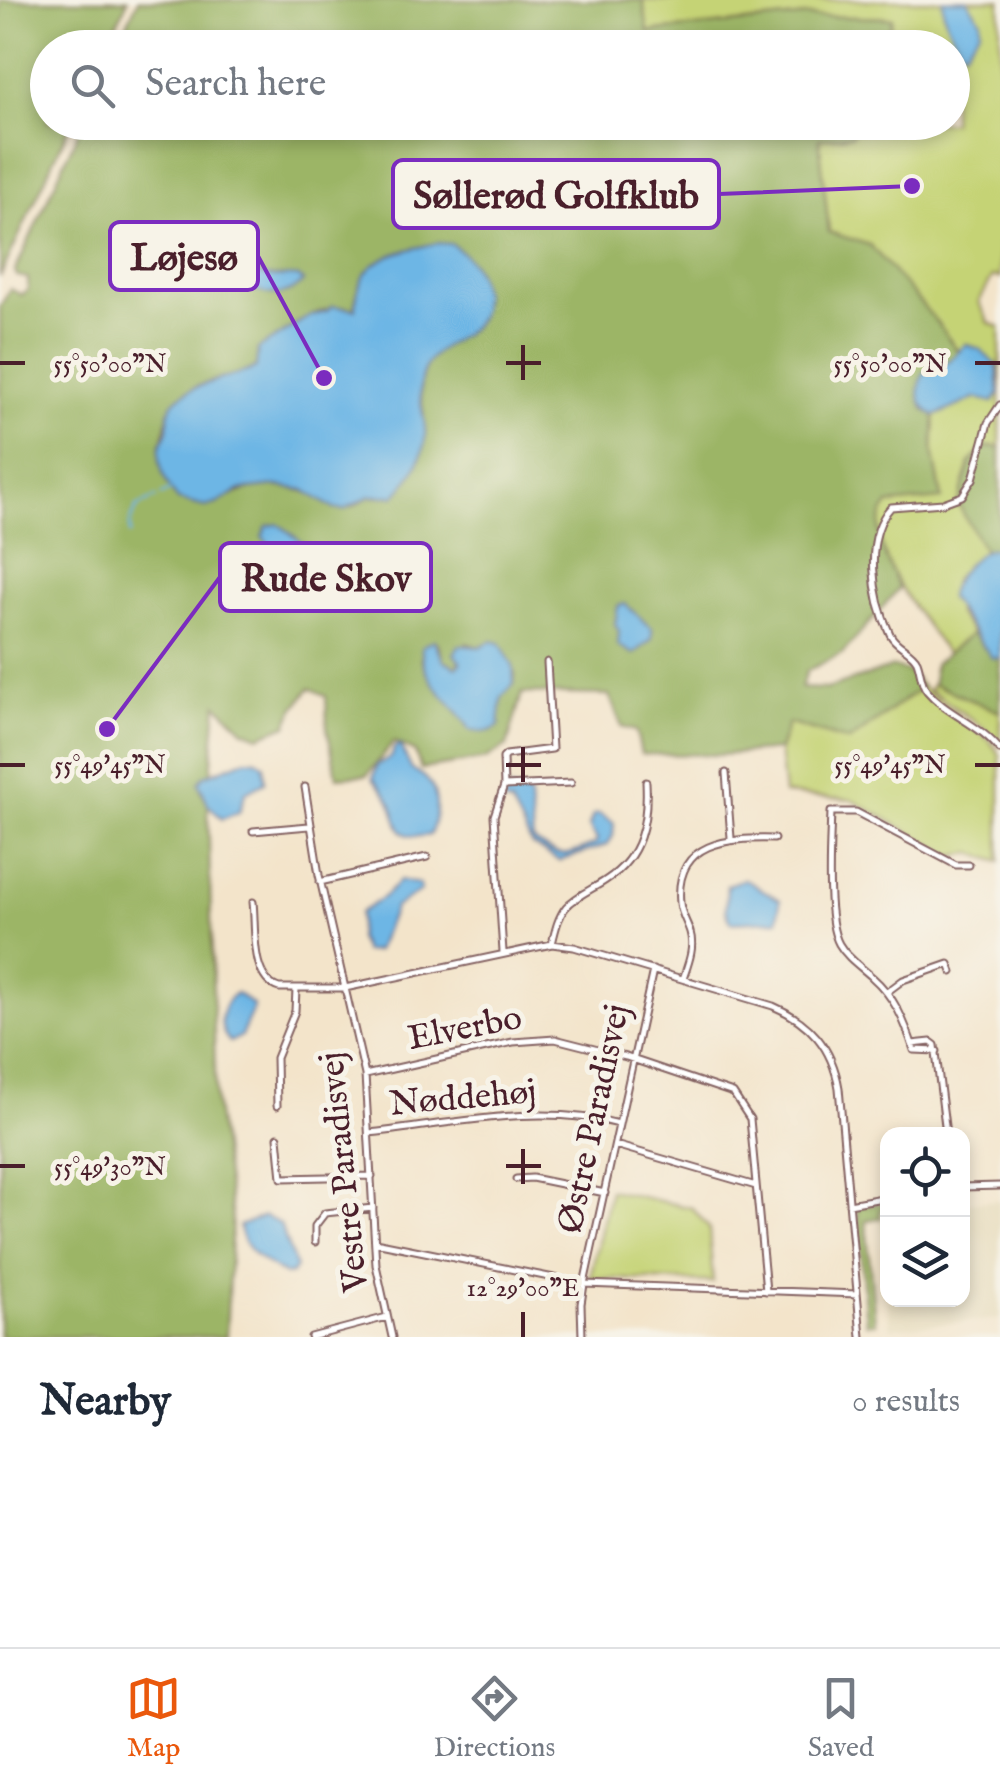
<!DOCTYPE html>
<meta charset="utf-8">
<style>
body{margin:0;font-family:"IM FELL English",serif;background:#f6f6f7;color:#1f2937}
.controls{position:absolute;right:30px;bottom:30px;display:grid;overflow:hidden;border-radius:20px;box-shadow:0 5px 15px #0003}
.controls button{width:90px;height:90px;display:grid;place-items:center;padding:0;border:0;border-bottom:2px solid #e0e1e3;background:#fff;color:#1f2937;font:50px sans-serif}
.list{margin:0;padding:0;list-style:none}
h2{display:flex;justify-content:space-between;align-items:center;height:130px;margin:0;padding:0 40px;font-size:42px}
h2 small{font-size:32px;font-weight:400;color:#747a83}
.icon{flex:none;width:55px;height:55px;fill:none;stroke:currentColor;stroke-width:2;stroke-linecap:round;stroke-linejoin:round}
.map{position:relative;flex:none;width:1000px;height:1337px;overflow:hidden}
.search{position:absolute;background:#fff;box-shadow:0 5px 15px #0003;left:30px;right:30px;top:30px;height:110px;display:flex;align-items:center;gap:25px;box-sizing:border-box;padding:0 35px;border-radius:55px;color:#747a83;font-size:38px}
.sheet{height:310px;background:#fff}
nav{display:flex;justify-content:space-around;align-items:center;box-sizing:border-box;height:140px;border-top:2px solid #e0e1e3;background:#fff;font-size:28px;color:#747a83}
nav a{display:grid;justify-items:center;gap:5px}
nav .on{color:#ea580c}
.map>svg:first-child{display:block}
</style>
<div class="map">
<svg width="1000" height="1337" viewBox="0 0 1000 1337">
<rect width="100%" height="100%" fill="#f7f3e8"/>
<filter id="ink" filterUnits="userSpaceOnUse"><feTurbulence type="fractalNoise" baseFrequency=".01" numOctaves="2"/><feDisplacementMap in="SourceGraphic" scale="20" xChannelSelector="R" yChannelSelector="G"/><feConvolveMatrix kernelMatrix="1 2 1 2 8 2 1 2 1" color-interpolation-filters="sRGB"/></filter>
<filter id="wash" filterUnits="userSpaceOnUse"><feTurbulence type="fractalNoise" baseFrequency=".0048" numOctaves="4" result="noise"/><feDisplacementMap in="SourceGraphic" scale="40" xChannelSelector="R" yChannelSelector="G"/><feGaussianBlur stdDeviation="2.25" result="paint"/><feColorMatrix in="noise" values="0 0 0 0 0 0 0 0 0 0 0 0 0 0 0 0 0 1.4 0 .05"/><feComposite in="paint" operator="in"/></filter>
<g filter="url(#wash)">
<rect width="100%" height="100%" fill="#f3e4ca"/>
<path fill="#e6daba" d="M 1000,1200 L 1000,1319 L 890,1328 L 880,1210 L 887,1209 L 888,1300 L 962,1300 L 963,1203 Z"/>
<path fill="#c5d375" stroke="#887950" stroke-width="2.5" d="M 643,0 L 1000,0 L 1000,278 L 993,276 L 979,302 L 989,323 L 1000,327 L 1000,447 L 985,447 L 959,504 L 984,550 L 953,580 L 957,613 L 972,633 L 947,654 C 927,627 866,550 879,516 C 881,511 885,508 889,504 L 942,498 L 933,451 L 935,416 L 829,232 L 819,139 L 852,135 L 859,123 L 952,122 L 952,48 L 887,47 L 892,18 L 807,16 L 647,32 Z
M 933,684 L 1000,712 L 1000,746 L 985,729 L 929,689 Z
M 922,687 L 990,741 L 1000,755 L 1000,862 L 972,853 L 952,856 L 852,800 L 784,794 L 779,750 L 788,723 L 849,741 Z
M 610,1190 L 692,1208 L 709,1228 L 713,1282 L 590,1278 Z"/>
<path fill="#9cb566" stroke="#736a48" stroke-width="2.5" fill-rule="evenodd" d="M 0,0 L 128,0 L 106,47 L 48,48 L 48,122 L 71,123 L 0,277 Z
M 138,0 L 643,0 L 648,32 L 808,16 L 892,18 L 887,48 L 116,48 Z
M 833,122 L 835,127 L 859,122 L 852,135 L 819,139 L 829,232 L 870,245 L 937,322 L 959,353 L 948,362 L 931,368 L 924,409 L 935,416 L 933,451 L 942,499 L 889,504 C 867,531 888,560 899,588 L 843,653 L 807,671 L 801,688 L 827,689 L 893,667 L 909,672 L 922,687 L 849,741 L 788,723 L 779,750 L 720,755 L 641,754 L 636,731 L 622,727 L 609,695 L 522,693 L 507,746 L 486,759 L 421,769 L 415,752 L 394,742 L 367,775 L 337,777 L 327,728 L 326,696 L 310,688 L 294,709 L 287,725 L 259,736 L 244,730 L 217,704 L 211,774 L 204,776 L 201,791 L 208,804 L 216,1106 L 232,1217 L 226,1337 L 0,1337 L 0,307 L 10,289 L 22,295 L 28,290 L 28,278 L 17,276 L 15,271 L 82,123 ZM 438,243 L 482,300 C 478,344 445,332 428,362 C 411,391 429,413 423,430 C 414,453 393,476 379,497 L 370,496 L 352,507 C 301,489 265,473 216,504 L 160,446 C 167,433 166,418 171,408 C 186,381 230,379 256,368 L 258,349 C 288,332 321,299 356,309 C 352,262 402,251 438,243 ZM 492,641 L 515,674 L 514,684 L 502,697 L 498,726 L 493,730 L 470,730 C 456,702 431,689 421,658 L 438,643 L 443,660 L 458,667 L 466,643 L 479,647 Z
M 985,447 L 1000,447 L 1000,551 L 984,550 L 958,504 L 970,463 Z
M 972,633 L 992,657 L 1000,658 L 1000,712 L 933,684 L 934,664 Z
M 887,1202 L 887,1209 L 880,1210 L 881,1218 L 866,1220 L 875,1323 L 866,1323 L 857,1207 Z"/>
<path fill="#6db6e5" stroke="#5c6a88" stroke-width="2.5" d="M 943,0 L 967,0 L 981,20 L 980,30 L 964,52 C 954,37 941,19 943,0 Z
M 438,243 L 451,244 C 467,255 477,266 481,286 C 492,344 435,332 422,375 C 417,394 423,409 425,428 C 427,455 412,477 395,496 L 370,496 L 344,510 L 334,509 L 304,490 L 277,486 L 240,490 L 216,504 L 205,507 L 178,500 C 167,486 157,466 160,447 C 161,441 165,439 167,433 C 170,425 167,416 170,409 C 178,385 235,377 256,368 L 258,349 L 308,317 L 327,311 L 332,306 L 356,309 C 355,257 397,252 438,243 Z
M 213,256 C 234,258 247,272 266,276 C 277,278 288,275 299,277 L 303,281 C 280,310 240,283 213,274 L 206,269 L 207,261 Z
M 966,344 L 981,350 L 997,366 L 999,394 L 993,402 L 976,398 L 935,416 C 917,406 916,392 924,373 L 948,362 Z
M 278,524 C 281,525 312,550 316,554 L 314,563 L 289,563 L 262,537 L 267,526 Z
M 991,548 L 1000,551 L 1000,658 L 992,658 L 949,598 C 949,581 975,552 991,548 Z
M 625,604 L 652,628 L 652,639 L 634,654 L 618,645 L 619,631 L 615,624 L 618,606 Z
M 434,640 L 443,660 L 457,667 L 461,662 L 454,654 L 459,645 L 479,647 L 492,641 L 500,643 L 513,666 L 514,684 L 502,697 L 499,726 C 489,733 482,733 470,730 C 455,700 419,684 422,646 Z
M 400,745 L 412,770 C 440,780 440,810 430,835 C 391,842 402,821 388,797 C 384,790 377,784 373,778 L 377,765 L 392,756 L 394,748 Z
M 247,759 L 257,760 L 264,765 L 265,782 L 246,792 L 239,812 L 222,819 L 208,804 L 199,783 L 204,776 Z
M 510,789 L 527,793 L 530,798 L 533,840 C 559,861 566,856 595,844 L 597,840 L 589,826 L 593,815 L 599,814 L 614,823 L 613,836 L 607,845 L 559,861 L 532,845 L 511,804 L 502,802 Z
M 744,879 L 780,900 L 778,920 L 731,922 L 726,910 L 727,885 Z
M 400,880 L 419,884 L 421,891 L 395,907 L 376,951 L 364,952 L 358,938 L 360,913 L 386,895 Z
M 236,993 L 253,1005 L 253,1009 L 241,1036 L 230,1042 C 216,1028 220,1003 236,993 Z
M 264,1216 L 280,1224 L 296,1268 L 291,1274 L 285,1275 C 266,1264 241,1250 239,1226 Z"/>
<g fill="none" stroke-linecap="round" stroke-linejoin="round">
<path stroke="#6db6e5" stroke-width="2.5" d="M 161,495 L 170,490
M 131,521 L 137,507 L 156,497
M 130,534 L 130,524"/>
</g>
</g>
<g filter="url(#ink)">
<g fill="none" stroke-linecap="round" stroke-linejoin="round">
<g stroke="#856463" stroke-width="9">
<path id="minor" d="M 1000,405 L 988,423 L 973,479 L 962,496 L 943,503 L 891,507 C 863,538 873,599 890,634 C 896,647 911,649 917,661 C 921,671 920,682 927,691 C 947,715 980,724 1000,750
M 726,773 L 731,838
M 504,786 L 571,783
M 305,787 L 319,875 L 365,1075 L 376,1265 L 392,1337
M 253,831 L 309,826
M 320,882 L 427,857
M 253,902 C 256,927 250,980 279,988 L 345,988 L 552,944 L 574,947 L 773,1006 C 810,1022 832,1047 839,1088 L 861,1337
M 552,944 C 555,931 558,917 566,907 C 577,895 593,889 606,880 C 642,857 648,821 646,782
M 503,952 L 494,816 L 504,786 L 503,758 L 506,755 L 552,749 L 547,662
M 683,979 C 688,964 695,948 690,932 C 687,922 681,914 680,903 C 674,840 730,838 774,839
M 887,992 L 903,980 L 949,964 L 952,972
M 912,1044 L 931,1042 L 935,1045 L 946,1134
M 937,1051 L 914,1050 C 905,1022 895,997 872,977 C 860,966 847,958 839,944 C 825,919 830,843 831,812 L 856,812 L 956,865 L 969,865
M 365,1075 L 513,1042 L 555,1039 L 626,1057 L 733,1093 L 750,1119 L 766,1291
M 277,1106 L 276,1058 L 295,1011 L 296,989
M 369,1133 C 450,1124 539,1103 619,1124
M 278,1137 L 282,1178 L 372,1176
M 615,1145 L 756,1186
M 516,1179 L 532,1178 L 605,1193
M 962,1187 L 1000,1186
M 849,1204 L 888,1197
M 315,1242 L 315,1226 L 325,1213 L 373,1208
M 375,1242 L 584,1284 L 857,1294
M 311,1337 L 387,1317
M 582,1337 L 581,1304 L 584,1284 L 653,970"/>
</g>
<use href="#minor" stroke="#fff" stroke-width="5"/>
</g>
</g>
<path fill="none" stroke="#4a1f2b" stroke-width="4" d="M 523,345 L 523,380M 0,363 L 25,363M 506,363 L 541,363M 975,363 L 1000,363M 523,747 L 523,782M 0,765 L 25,765M 506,765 L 541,765M 975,765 L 1000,765M 523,1149 L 523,1184M 0,1166 L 25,1166M 506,1166 L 541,1166M 523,1312 L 523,1337"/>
<g text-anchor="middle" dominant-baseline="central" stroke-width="10" stroke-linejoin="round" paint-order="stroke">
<g font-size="35" fill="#4a1f2b" stroke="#f7f3e8">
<text transform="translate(465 1029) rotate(-11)">Elverbo</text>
<text transform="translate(463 1099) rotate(-5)">Nøddehøj</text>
<text transform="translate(595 1119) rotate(-78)">Østre Paradisvej</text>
<text transform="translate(345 1172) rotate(-96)">Vestre Paradisvej</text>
</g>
</g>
<g font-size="25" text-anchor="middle" fill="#4a1f2b" stroke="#f7f3e8" stroke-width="10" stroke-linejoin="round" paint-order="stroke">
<text x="110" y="372">55°50'00"N</text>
<text x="890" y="372">55°50'00"N</text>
<text x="110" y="773">55°49'45"N</text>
<text x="890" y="773">55°49'45"N</text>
<text x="110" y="1175">55°49'30"N</text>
<text x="523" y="1296">12°29'00"E</text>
</g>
<path fill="none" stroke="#7b2cbf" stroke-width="4" d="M912 186L719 194M324 378L258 256M107 729L220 577"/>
<g fill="#7b2cbf" stroke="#f7f3e8" stroke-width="4">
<circle cx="912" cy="186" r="10"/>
<circle cx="324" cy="378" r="10"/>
<circle cx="107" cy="729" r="10"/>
</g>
<g fill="#f7f3e8" stroke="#7b2cbf" stroke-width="4">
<rect x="393" y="160" width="326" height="68" rx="10"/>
<rect x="110" y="222" width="148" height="68" rx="10"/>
<rect x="220" y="543" width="211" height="68" rx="10"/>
</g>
<g font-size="38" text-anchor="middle" font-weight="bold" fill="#4a1f2b">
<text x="556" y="208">Søllerød Golfklub</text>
<text x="184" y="270">Løjesø</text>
<text x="326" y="591">Rude Skov</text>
</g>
</svg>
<div class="controls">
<button><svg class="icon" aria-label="locate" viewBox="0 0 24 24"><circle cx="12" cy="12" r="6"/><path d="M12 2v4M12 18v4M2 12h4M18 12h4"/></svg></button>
<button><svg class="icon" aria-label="layers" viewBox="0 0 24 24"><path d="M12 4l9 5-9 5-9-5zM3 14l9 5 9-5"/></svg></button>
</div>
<div class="search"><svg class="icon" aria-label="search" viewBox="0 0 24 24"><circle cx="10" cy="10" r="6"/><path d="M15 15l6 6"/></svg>Search here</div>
</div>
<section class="sheet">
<h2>Nearby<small>0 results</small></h2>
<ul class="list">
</ul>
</section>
<nav>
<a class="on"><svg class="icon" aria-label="map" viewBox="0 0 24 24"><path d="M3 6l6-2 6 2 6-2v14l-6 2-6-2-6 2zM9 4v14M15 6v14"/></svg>Map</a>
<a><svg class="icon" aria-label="directions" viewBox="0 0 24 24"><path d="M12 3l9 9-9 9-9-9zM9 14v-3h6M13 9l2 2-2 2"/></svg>Directions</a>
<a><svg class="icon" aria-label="saved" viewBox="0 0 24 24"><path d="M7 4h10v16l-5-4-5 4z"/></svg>Saved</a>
</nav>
